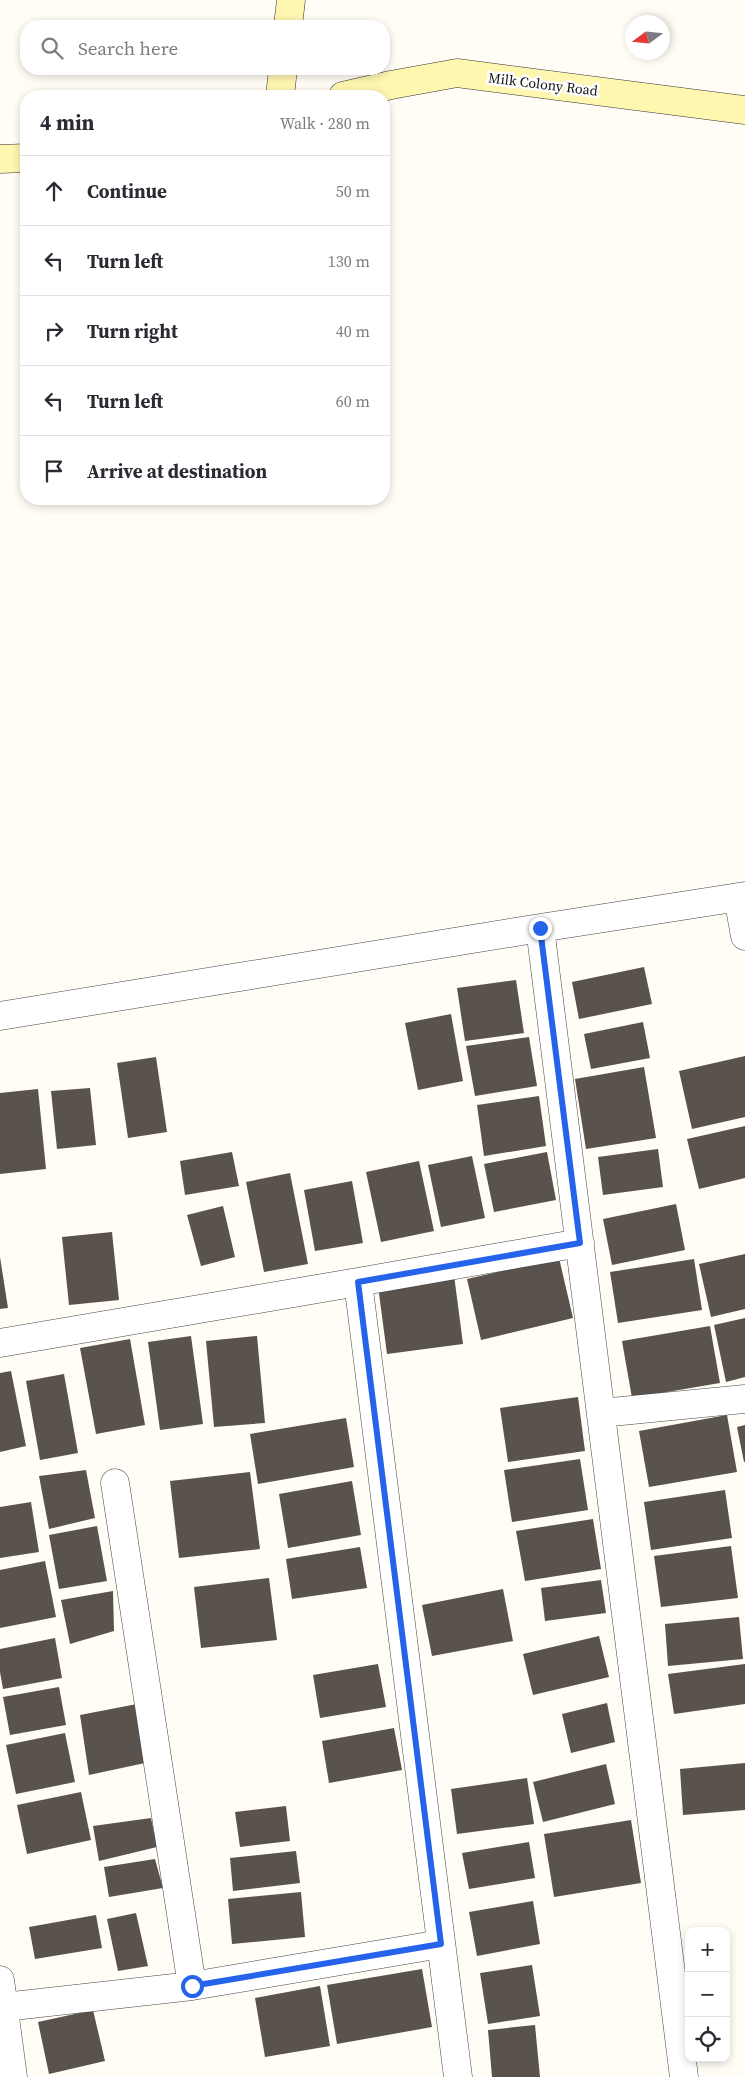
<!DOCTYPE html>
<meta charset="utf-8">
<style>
body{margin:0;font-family:"Source Serif 4",serif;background:#f2f2f3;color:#2b2b33}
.controls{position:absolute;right:15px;bottom:15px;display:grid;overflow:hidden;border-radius:10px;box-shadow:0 2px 8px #0003}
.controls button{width:45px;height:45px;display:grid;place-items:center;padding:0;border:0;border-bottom:1px solid #e1e1e2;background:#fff;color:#2b2b33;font:25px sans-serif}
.compass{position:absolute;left:625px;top:15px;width:45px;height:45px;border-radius:50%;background:#fff;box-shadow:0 2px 8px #0003;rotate:255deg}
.stop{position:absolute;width:15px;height:15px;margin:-11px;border:4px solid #2563eb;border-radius:50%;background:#fff}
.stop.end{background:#2563eb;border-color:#fff;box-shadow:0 1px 5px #0008}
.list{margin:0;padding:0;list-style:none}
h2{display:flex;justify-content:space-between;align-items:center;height:65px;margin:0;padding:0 20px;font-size:21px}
h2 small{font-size:16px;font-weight:400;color:#7c7c81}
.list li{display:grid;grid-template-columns:32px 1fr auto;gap:15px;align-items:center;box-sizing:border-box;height:70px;padding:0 20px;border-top:1px solid #e1e1e2}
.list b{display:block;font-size:19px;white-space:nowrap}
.list em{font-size:16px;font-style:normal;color:#7c7c81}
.icon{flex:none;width:28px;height:28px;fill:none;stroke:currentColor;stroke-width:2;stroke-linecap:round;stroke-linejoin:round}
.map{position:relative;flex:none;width:745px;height:2077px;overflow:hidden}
.search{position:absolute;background:#fff;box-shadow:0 2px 8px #0003;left:20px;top:20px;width:370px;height:55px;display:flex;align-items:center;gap:12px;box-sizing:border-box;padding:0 18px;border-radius:20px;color:#7c7c81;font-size:19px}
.panel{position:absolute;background:#fff;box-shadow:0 2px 8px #0003;left:20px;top:90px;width:370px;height:415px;border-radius:20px}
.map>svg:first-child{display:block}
</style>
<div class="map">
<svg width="745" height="2077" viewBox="0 0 745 2077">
<rect width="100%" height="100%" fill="#fffdf5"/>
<path fill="#5a524d" d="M 644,967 L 652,1004 L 579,1019 L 572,982 Z
M 516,980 L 524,1033 L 465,1041 L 457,988 Z
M 451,1014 L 463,1081 L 418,1090 L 405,1023 Z
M 643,1022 L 650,1058 L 591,1069 L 584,1034 Z
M 529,1037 L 537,1086 L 475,1096 L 466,1046 Z
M 745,1056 L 745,1117 L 692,1129 L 679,1071 Z
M 156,1057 L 167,1132 L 128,1138 L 117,1063 Z
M 644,1067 L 656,1138 L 586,1149 L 575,1079 Z
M 90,1088 L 96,1145 L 57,1149 L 51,1091 Z
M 38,1089 L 46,1169 L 0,1174 L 0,1093 Z
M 539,1096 L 546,1146 L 484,1156 L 477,1105 Z
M 745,1126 L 745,1178 L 699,1189 L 687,1139 Z
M 658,1149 L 663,1187 L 603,1195 L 598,1157 Z
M 232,1152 L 239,1186 L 185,1195 L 180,1161 Z
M 547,1152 L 556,1200 L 494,1212 L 484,1164 Z
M 472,1156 L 485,1218 L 441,1227 L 428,1165 Z
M 419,1161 L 434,1231 L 381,1242 L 366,1172 Z
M 290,1173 L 308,1264 L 264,1272 L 246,1182 Z
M 352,1181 L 363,1243 L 315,1251 L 304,1190 Z
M 676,1204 L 685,1250 L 612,1265 L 603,1219 Z
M 223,1206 L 235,1257 L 201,1266 L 187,1215 Z
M 112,1232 L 119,1300 L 69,1305 L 62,1237 Z
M 745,1254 L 745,1309 L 711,1317 L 699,1264 Z
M 0,1257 L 8,1308 L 0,1309 Z
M 559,1258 L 573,1318 L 481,1340 L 467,1279 Z
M 694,1259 L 702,1310 L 618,1323 L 610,1272 Z
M 454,1275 L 463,1344 L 387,1354 L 378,1286 Z
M 745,1318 L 745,1377 L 726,1382 L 714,1325 Z
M 710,1326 L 720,1383 L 632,1398 L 622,1341 Z
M 191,1336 L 203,1424 L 160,1430 L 148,1342 Z
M 257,1336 L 265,1423 L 214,1427 L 206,1341 Z
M 130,1339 L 145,1425 L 96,1434 L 80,1348 Z
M 11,1371 L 26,1446 L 0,1452 L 0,1373 Z
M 64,1374 L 78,1453 L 40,1460 L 26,1381 Z
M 578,1397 L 585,1451 L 508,1462 L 500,1408 Z
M 727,1415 L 737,1472 L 649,1487 L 639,1431 Z
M 346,1418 L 354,1467 L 258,1484 L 250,1434 Z
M 745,1425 L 745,1462 L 744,1462 L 737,1427 Z
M 580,1459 L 588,1510 L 512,1522 L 504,1470 Z
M 86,1470 L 95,1518 L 49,1529 L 39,1476 Z
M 250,1472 L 260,1549 L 179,1558 L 170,1481 Z
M 352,1481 L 361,1535 L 288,1548 L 279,1494 Z
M 725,1490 L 732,1538 L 651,1550 L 644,1502 Z
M 31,1502 L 39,1552 L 0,1558 L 0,1507 Z
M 593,1519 L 601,1569 L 525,1581 L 516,1531 Z
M 97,1526 L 107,1581 L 59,1589 L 49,1535 Z
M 731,1546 L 738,1598 L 661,1607 L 654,1556 Z
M 360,1547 L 367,1588 L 292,1599 L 286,1559 Z
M 45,1561 L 56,1617 L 0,1628 L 0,1570 Z
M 269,1578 L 277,1640 L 201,1648 L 194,1587 Z
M 601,1580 L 606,1613 L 545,1621 L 541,1588 Z
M 503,1589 L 513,1641 L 432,1656 L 422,1605 Z
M 113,1591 L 114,1631 L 70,1644 L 61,1600 Z
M 739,1617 L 743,1659 L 668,1666 L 665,1624 Z
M 599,1636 L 609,1677 L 533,1695 L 523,1654 Z
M 55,1638 L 62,1678 L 3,1689 L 0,1672 L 0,1649 Z
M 378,1664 L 386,1707 L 320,1718 L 313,1675 Z
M 745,1664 L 745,1704 L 674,1714 L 668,1674 Z
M 59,1687 L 66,1725 L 10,1735 L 3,1697 Z
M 607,1703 L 615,1742 L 571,1753 L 562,1714 Z
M 137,1704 L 145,1763 L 89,1775 L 80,1715 Z
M 394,1728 L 402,1770 L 329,1783 L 322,1741 Z
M 65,1733 L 75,1782 L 16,1794 L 6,1745 Z
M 745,1763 L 745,1810 L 683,1815 L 680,1769 Z
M 606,1764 L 615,1804 L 543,1822 L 533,1782 Z
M 527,1778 L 534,1824 L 457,1834 L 451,1789 Z
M 81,1792 L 91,1840 L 27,1854 L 17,1805 Z
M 286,1806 L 290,1841 L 240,1847 L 235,1812 Z
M 151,1818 L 157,1847 L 99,1861 L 93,1826 Z
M 631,1820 L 641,1883 L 554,1897 L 544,1834 Z
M 529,1842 L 535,1878 L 469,1889 L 462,1853 Z
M 296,1851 L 300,1883 L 233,1891 L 230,1858 Z
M 155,1859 L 163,1888 L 109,1897 L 104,1867 Z
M 301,1892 L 305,1937 L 232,1944 L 228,1899 Z
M 533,1901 L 540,1944 L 477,1956 L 469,1912 Z
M 136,1913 L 148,1966 L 118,1971 L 107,1919 Z
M 96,1915 L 102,1948 L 35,1959 L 29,1927 Z
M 532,1965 L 540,2016 L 488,2024 L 480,1973 Z
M 422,1969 L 432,2027 L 337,2044 L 327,1985 Z
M 320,1986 L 330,2046 L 265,2057 L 255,1998 Z
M 93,2010 L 105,2061 L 49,2074 L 38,2022 Z
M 535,2025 L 540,2077 L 492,2077 L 488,2030 Z"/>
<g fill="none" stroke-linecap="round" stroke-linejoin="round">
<g stroke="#444" stroke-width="29">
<path id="street" d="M 738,897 L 745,936
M 0,1016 L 540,928
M 358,1282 L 580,1243
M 0,1343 L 358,1282 L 458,2077
M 601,1413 L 745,1399
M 115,1483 L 192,1986
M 0,1980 L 13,2077
M 4,2007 L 192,1986 L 441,1944
M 684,2077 L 540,928 L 745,896"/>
</g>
<g stroke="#333" stroke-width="29">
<path id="secondary" d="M 288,26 L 291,0
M 280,96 L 283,69
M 343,96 L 391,85 L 457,73 L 745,110
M 0,159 L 26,158"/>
</g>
<use href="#street" stroke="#fff" stroke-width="28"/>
<use href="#secondary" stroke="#fff6b0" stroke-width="28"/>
</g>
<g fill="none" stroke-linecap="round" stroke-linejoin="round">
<path stroke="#2563eb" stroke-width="6" d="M 192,1986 L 441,1944 L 358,1282 L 580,1243 L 540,928"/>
</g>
<g text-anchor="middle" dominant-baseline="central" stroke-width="5" stroke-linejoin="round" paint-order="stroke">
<g font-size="14" fill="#111" stroke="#fff">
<text transform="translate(543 84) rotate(7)">Milk Colony Road</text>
</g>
</g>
</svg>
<div class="controls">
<button>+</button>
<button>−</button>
<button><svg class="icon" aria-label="locate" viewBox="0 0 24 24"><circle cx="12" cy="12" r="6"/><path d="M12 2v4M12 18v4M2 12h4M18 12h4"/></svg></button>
</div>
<svg class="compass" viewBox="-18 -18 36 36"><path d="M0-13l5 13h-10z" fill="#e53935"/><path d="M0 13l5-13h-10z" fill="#7c7c81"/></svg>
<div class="stop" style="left:192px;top:1986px"></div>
<div class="stop end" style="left:540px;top:928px"></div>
<div class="search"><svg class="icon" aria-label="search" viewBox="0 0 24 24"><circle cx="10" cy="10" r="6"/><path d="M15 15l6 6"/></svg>Search here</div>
<section class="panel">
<h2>4 min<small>Walk · 280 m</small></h2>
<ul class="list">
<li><svg class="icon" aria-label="ahead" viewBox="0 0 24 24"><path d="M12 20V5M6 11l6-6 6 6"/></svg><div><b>Continue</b></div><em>50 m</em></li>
<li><svg class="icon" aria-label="left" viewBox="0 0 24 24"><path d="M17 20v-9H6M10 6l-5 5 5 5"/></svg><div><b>Turn left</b></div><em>130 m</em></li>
<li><svg class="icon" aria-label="right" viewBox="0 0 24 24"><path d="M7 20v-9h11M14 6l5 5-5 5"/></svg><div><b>Turn right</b></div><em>40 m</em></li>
<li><svg class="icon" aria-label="left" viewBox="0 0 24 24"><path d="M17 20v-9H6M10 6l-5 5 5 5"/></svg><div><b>Turn left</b></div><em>60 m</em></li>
<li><svg class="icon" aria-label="arrive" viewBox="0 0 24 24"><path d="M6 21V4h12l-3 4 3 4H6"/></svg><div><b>Arrive at destination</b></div></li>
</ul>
</section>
</div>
